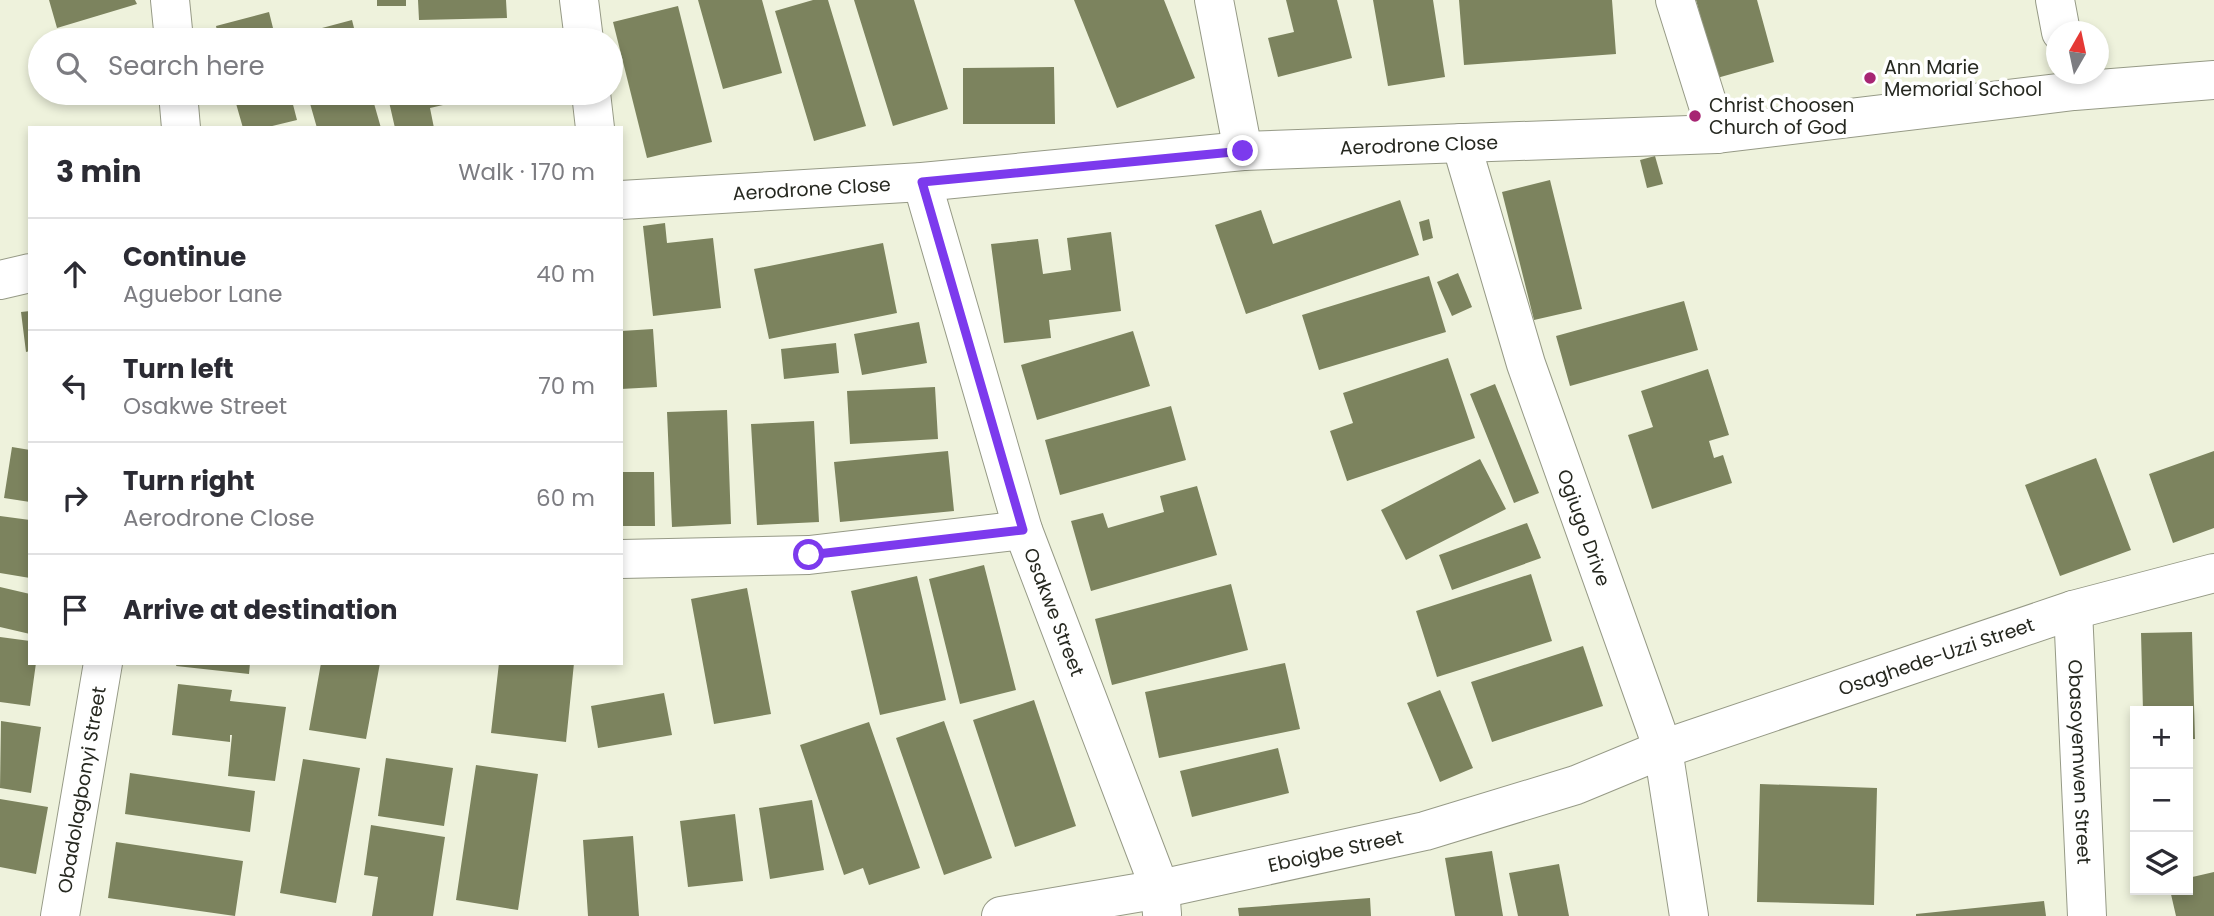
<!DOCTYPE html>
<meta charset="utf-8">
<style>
body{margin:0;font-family:Poppins,sans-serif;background:#f2f2f3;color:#2b2b33}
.controls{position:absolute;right:21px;bottom:21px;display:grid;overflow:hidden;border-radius:0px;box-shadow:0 4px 10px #0003}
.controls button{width:63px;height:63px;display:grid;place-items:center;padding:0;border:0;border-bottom:2px solid #e1e1e2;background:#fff;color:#2b2b33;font:35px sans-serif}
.compass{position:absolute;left:2046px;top:21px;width:63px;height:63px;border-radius:50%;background:#fff;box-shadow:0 4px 10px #0003;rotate:9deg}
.stop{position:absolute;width:21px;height:21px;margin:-16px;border:5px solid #7c3aed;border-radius:50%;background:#fff}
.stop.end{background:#7c3aed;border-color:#fff;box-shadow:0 2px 7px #0008}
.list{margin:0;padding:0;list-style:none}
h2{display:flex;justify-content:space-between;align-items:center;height:91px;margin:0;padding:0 28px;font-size:30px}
h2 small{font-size:23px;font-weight:400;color:#7c7c81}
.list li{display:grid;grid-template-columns:46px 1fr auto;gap:21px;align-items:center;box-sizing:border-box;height:112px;padding:0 28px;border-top:2px solid #e1e1e2}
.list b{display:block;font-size:26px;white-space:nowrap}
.list p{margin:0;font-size:23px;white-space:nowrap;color:#7c7c81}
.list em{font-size:23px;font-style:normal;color:#7c7c81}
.icon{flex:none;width:38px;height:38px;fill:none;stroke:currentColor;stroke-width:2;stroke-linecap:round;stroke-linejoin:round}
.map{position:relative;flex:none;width:2214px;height:916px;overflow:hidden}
.search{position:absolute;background:#fff;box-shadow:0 4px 10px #0003;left:28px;top:28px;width:595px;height:77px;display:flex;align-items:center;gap:18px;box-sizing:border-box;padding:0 24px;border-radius:38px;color:#7c7c81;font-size:26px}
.panel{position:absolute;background:#fff;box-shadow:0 4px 10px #0003;left:28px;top:126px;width:595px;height:539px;border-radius:0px}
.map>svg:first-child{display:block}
</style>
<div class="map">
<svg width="2214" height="916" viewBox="0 0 2214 916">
<rect width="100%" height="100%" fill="#eef2dc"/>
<path fill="#7c835e" d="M 49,0 L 135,0 L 137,4 L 57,28 Z
M 377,0 L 406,0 L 406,6 L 377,6 Z
M 418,0 L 506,0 L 507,18 L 419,20 Z
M 698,0 L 762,0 L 782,73 L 723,89 Z
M 813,0 L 828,0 L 866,126 L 814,141 L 775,11 Z
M 854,0 L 914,0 L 948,109 L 893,126 Z
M 1074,0 L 1164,0 L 1195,78 L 1117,108 Z
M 1286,0 L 1337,0 L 1352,58 L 1278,77 L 1268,38 L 1294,32 Z
M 1373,0 L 1433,0 L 1445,77 L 1388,86 Z
M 1459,0 L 1612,0 L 1616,54 L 1464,65 Z
M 1696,0 L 1757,0 L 1774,62 L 1717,78 Z
M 678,6 L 712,142 L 647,158 L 613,22 Z
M 269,12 L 276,40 L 219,40 L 216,26 Z
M 352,20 L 357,40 L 293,40 L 292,36 Z
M 412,32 L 414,40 L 383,40 L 383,39 Z
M 1054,67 L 1055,124 L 963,124 L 963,68 Z
M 233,93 L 290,93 L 297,120 L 264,128 L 243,128 Z
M 307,93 L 371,93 L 381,128 L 317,128 Z
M 387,93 L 440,93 L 443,105 L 430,108 L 434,128 L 395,128 Z
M 1655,156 L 1663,184 L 1647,188 L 1640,160 Z
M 1550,180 L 1582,309 L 1534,320 L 1502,192 Z
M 1400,200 L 1419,255 L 1246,314 L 1215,225 L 1261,210 L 1273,244 Z
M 1429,219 L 1433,238 L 1423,241 L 1419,222 Z
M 665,223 L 667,243 L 713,238 L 721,308 L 653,316 L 643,226 Z
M 1111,232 L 1121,311 L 1049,320 L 1051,338 L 1004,343 L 991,244 L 1038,239 L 1043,274 L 1071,270 L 1067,238 Z
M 883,243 L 897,313 L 769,339 L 754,269 Z
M 1458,273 L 1472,307 L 1452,316 L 1437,282 Z
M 1429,276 L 1446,332 L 1319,370 L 1302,315 Z
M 1684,301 L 1698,350 L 1570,386 L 1556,336 Z
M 30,311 L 30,351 L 26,352 L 21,312 Z
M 919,322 L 927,363 L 862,375 L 854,334 Z
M 653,329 L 657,387 L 621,389 L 621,331 Z
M 1133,331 L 1150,386 L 1037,420 L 1021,365 Z
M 836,343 L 839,373 L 784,379 L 781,349 Z
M 1448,358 L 1475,438 L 1347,481 L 1330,431 L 1353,423 L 1343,393 Z
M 1708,369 L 1729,435 L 1709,441 L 1714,458 L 1723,455 L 1732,483 L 1652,509 L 1628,435 L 1653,427 L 1641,391 Z
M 1495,384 L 1539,493 L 1514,503 L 1470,394 Z
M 935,387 L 938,439 L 850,444 L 847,391 Z
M 1171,406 L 1186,460 L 1060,495 L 1045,440 Z
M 727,410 L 731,524 L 672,527 L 667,412 Z
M 814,421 L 819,522 L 757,525 L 751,424 Z
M 12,447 L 30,450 L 30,502 L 4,498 Z
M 948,451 L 954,511 L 840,522 L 834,462 Z
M 2214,451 L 2214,528 L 2173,543 L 2149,474 Z
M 2096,458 L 2131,550 L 2060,576 L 2025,485 Z
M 1480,459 L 1506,509 L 1406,560 L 1381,510 Z
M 621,472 L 654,472 L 655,526 L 621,526 Z
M 1197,486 L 1217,555 L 1091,591 L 1071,521 L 1103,513 L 1108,528 L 1164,512 L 1160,496 Z
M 0,516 L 30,520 L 30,578 L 0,573 Z
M 1527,523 L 1541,558 L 1452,590 L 1439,555 Z
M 984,565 L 1016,690 L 960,704 L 929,579 Z
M 1531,574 L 1552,641 L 1437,677 L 1416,611 Z
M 917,576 L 946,700 L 880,715 L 851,591 Z
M 1231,584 L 1248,650 L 1112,685 L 1095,619 Z
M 0,587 L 30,594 L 30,634 L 0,627 Z
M 747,588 L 771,714 L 714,724 L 691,599 Z
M 2192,632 L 2195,739 L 2188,739 L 2188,711 L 2143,711 L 2141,633 Z
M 0,637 L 30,641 L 30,663 L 36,663 L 30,706 L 0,702 Z
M 1583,646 L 1603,706 L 1492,742 L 1471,682 Z
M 177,663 L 250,663 L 249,674 L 176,666 Z
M 321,663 L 380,663 L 366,739 L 309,730 Z
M 499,663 L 574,663 L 566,742 L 491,733 Z
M 1285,663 L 1300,729 L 1159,758 L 1145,692 Z
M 178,684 L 232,690 L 230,701 L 286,707 L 275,781 L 228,776 L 232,735 L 230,735 L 230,742 L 172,735 Z
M 1440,690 L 1473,768 L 1440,782 L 1407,703 Z
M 664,693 L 672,735 L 598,748 L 591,706 Z
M 1034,700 L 1076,826 L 1015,847 L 973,720 Z
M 1,721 L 41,727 L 31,793 L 0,788 Z
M 944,721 L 992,858 L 944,875 L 896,738 Z
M 869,722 L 920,868 L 869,885 L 863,868 L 844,875 L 800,745 Z
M 1278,748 L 1289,793 L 1192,817 L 1180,771 Z
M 386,758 L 453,768 L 444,826 L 378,816 Z
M 303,759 L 360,768 L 336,903 L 280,893 Z
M 476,765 L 538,774 L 518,910 L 456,900 Z
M 130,773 L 255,791 L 250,832 L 125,814 Z
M 1760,784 L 1877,788 L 1874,905 L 1757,902 Z
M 0,799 L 48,807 L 36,874 L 0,867 Z
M 812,800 L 824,870 L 770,879 L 759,808 Z
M 735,814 L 743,881 L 688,887 L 680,821 Z
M 371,825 L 445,837 L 433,916 L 372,916 L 378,877 L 364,875 Z
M 633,836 L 639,916 L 588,916 L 583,840 Z
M 116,842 L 243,861 L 235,916 L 108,898 Z
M 1492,851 L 1503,916 L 1455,916 L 1445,858 Z
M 1559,864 L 1569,916 L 1518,916 L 1509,873 Z
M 2214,872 L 2214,916 L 2176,916 L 2170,890 L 2188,890 L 2188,878 Z
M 1370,898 L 1371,916 L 1239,916 L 1238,908 Z
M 2044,901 L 2046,916 L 1916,916 L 1916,914 Z"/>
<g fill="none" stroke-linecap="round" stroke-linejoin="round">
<g stroke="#969a86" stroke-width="40">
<g id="minor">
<path d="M 170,0 L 174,40"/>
<path d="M 579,0 L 584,40"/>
<path d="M 1214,0 L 1243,151"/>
<path d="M 1675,0 L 1717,134"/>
<path d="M 2055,0 L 2061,32"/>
<path d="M 178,93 L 181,128"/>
<path d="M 591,93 L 595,128"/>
<path id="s1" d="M 1461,143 L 1526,364 L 1663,749 L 1689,916"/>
<path id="s2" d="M 922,182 L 1023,530 L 1160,889 L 1162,914"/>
<path id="s3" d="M 621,200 L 922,182 L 1243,151 L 1717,134 L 2074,91 L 2214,80"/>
<path d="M 0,280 L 30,273"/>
<path d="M 621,559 L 809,555 L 1023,530"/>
<path id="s4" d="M 2073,610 L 2087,916"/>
<path id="s5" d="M 60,916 L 103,663"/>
<path id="s6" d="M 1001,916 L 1160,889 L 1425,831 L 1576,785 L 1663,749 L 2073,610 L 2214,573"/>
</g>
</g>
<use href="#minor" stroke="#fff" stroke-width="38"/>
</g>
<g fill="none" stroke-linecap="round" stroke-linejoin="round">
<path stroke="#7c3aed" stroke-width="9" d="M 809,555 L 1023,530 L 922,182 L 1243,151"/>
</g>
<g fill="#a72573" stroke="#fff" stroke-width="2.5">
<circle cx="1870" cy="78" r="7"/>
<circle cx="1695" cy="116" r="7"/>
</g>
<g text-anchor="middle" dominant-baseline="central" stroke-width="7" stroke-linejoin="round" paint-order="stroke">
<g font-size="19" fill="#262820" stroke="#fff" text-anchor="start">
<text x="1884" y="67">Ann Marie<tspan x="1884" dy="22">Memorial School</tspan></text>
<text x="1709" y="105">Christ Choosen<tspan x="1709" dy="22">Church of God</tspan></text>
</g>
<g font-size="19" fill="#262820" stroke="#fff">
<text stroke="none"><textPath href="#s3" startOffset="800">Aerodrone Close</textPath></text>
<text stroke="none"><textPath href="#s3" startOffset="191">Aerodrone Close</textPath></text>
<text stroke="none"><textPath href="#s1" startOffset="404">Ogiugo Drive</textPath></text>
<text stroke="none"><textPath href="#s2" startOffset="450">Osakwe Street</textPath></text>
<text stroke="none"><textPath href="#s6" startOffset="973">Osaghede-Uzzi Street</textPath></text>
<text stroke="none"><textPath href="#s4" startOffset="152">Obasoyemwen Street</textPath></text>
<text stroke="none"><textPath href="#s5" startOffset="128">Obadolagbonyi Street</textPath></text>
<text stroke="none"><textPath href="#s6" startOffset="341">Eboigbe Street</textPath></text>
</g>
</g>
</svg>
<div class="controls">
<button>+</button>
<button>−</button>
<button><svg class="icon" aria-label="layers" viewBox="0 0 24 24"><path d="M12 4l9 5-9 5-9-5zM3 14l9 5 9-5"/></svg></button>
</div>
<svg class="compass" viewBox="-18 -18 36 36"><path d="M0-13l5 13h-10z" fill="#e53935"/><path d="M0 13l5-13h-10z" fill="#7c7c81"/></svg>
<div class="stop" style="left:809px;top:555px"></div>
<div class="stop end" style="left:1243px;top:151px"></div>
<div class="search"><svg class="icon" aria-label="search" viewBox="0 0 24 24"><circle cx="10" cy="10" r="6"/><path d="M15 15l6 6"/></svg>Search here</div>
<section class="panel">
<h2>3 min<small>Walk · 170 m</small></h2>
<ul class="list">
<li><svg class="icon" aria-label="ahead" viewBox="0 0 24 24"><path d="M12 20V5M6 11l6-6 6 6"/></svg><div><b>Continue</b><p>Aguebor Lane</p></div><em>40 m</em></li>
<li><svg class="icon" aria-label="left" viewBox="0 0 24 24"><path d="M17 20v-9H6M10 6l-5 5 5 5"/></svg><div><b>Turn left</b><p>Osakwe Street</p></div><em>70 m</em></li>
<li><svg class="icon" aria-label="right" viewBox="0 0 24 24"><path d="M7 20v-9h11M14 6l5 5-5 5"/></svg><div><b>Turn right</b><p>Aerodrone Close</p></div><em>60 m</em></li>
<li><svg class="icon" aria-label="arrive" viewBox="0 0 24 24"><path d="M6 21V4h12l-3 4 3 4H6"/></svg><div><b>Arrive at destination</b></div></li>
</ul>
</section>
</div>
